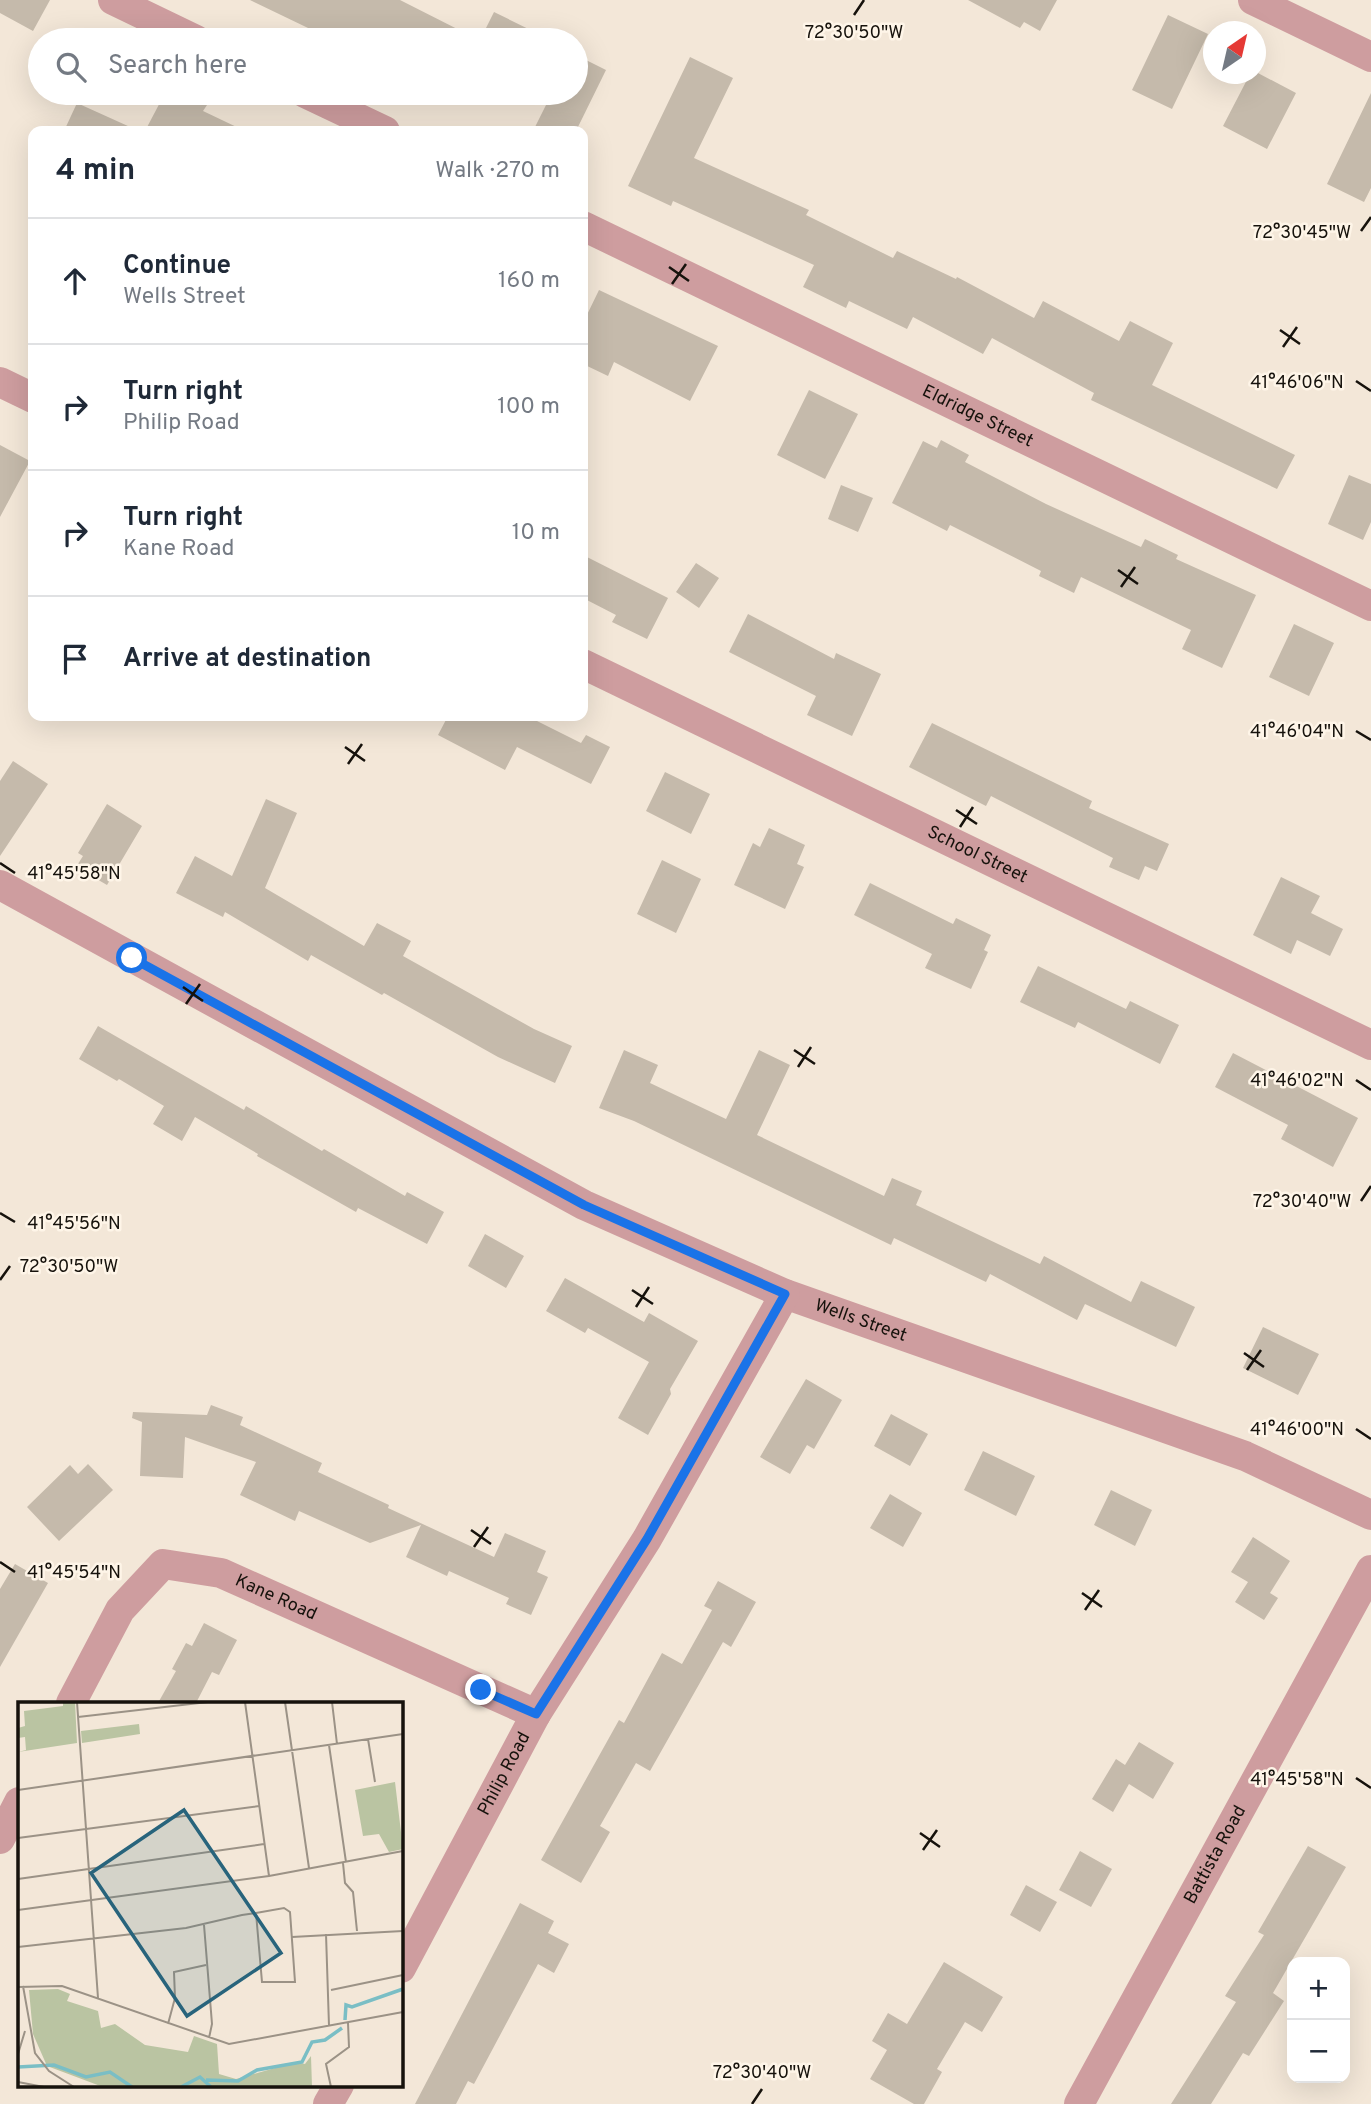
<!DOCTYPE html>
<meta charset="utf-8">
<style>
body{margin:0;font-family:Overpass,sans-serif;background:#f2f2f3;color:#1f2937}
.controls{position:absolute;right:21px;bottom:21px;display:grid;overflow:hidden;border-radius:14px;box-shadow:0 7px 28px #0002}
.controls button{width:63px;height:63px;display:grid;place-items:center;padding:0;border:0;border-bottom:2px solid #e0e1e3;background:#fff;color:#1f2937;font:35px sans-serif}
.compass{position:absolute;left:1203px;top:21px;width:63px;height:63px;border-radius:50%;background:#fff;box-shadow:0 7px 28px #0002;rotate:34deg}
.stop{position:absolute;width:21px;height:21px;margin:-16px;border:5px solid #1a73e8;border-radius:50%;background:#fff}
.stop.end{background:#1a73e8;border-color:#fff;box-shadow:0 2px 7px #0008}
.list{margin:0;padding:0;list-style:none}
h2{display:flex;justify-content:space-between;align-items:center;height:91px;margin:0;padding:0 28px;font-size:30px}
h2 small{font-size:23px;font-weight:400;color:#747a83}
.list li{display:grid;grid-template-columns:46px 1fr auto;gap:21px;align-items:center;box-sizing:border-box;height:126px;padding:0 28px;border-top:2px solid #e0e1e3}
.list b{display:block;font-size:26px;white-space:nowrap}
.list p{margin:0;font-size:23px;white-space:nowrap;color:#747a83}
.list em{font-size:23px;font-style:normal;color:#747a83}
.icon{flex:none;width:38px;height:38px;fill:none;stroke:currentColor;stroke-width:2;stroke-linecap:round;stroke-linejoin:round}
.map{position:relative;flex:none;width:1371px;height:2104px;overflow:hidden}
.search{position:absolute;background:#fff;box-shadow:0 7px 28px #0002;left:28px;top:28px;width:560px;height:77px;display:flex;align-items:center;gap:18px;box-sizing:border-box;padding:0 24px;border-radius:38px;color:#747a83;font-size:26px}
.panel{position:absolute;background:#fff;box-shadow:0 7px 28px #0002;left:28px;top:126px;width:560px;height:595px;border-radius:14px}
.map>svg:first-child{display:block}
</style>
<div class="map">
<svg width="1371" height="2104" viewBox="0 0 1371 2104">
<rect width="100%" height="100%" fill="#f3e7d8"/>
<path fill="#c5baab" d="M 0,0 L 50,0 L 33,31 L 0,13 Z
M 250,0 L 400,0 L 479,40 L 333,40 Z
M 968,0 L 1057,0 L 1040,31 L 1024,22 L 1020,28 Z
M 494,12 L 551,40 L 480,40 Z
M 1168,15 L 1208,34 L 1172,109 L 1132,90 Z
M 576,55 L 606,70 L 576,131 L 533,131 L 552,93 L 576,93 Z
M 690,57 L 733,78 L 694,158 L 809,210 L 806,215 L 893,258 L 897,251 L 956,279 L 957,277 L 1034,318 L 1043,301 L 1119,341 L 1130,321 L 1173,343 L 1152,385 L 1295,455 L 1277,489 L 1091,400 L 1094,393 L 992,338 L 983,354 L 913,317 L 907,329 L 849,301 L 846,308 L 803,287 L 814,265 L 673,201 L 671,206 L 628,186 Z
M 1256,72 L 1296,93 L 1267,149 L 1223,126 L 1250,74 L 1256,74 Z
M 165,93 L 185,93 L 207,105 L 203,111 L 245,131 L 145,131 Z
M 1371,93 L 1371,188 L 1364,202 L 1327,184 Z
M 77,103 L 139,131 L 64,131 Z
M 599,290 L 718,346 L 690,401 L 614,362 L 608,376 L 583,364 L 583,323 Z
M 809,390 L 858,414 L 825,479 L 777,455 Z
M 941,440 L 969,455 L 965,462 L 1046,504 L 1141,547 L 1145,539 L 1178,555 L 1176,559 L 1256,595 L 1222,668 L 1182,649 L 1191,630 L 1081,577 L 1074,593 L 1039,576 L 1041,571 L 950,525 L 947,531 L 892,503 L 923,441 L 937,448 Z
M 0,445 L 30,461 L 0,517 Z
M 1349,475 L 1371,484 L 1371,522 L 1363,540 L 1328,524 Z
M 841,485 L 873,498 L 858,532 L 828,519 Z
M 583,555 L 668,598 L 647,639 L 612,622 L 616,615 L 583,598 Z
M 696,563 L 719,578 L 699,608 L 676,592 Z
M 748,614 L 834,659 L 836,653 L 881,674 L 852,736 L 807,715 L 816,696 L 729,652 Z
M 1294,624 L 1334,643 L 1309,696 L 1269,677 Z
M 448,716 L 527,716 L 581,743 L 586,735 L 610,747 L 591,784 L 517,747 L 505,770 L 438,735 Z
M 932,723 L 1092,801 L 1089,808 L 1169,844 L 1157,871 L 1145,866 L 1139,880 L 1109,867 L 1113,858 L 991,796 L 986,806 L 909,767 Z
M 13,761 L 48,784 L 0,856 L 0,781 Z
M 665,772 L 710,794 L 691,834 L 646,811 Z
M 266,799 L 297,813 L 265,888 L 364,946 L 377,923 L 411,941 L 403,956 L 534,1029 L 572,1046 L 555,1083 L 498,1057 L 384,993 L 382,995 L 311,955 L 308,961 L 225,912 L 223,917 L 176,893 L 195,856 L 232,876 Z
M 107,804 L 142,826 L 107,885 L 76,867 L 83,856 L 78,853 Z
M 769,828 L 805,845 L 797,864 L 804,867 L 785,909 L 734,885 L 753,843 L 760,847 Z
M 662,860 L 701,879 L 676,933 L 637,914 Z
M 1281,877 L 1320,896 L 1311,913 L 1343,929 L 1330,956 L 1297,940 L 1291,954 L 1253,935 Z
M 870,883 L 953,924 L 956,918 L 991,935 L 984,950 L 988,952 L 971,989 L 925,968 L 932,954 L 854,915 Z
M 1038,966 L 1126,1009 L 1130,1001 L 1179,1025 L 1160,1064 L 1078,1022 L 1075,1028 L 1020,1002 Z
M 98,1026 L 244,1110 L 246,1106 L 322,1151 L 324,1149 L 405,1196 L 407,1192 L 444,1212 L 427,1244 L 358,1208 L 356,1212 L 257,1156 L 258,1154 L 195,1117 L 182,1141 L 153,1124 L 164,1106 L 119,1079 L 117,1081 L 79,1059 Z
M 624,1050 L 658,1065 L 650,1083 L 726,1119 L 759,1050 L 790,1065 L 757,1135 L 884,1196 L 892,1178 L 922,1191 L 916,1205 L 1040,1264 L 1044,1256 L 1131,1302 L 1141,1281 L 1195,1307 L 1176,1347 L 1085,1304 L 1077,1320 L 990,1274 L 986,1282 L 894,1238 L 891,1245 L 634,1121 L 599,1108 Z
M 1233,1053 L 1358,1118 L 1333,1167 L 1281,1139 L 1288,1125 L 1215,1087 Z
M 485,1234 L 524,1256 L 506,1288 L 468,1266 Z
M 565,1278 L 644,1322 L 649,1313 L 698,1341 L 670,1389 L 671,1394 L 648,1435 L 618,1418 L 649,1362 L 588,1328 L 585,1333 L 546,1311 Z
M 1263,1327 L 1319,1354 L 1298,1395 L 1243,1368 Z
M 806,1379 L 842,1400 L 814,1449 L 807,1445 L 790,1474 L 760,1457 Z
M 211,1405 L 243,1417 L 240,1425 L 322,1463 L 318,1472 L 389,1505 L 388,1508 L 494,1557 L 505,1533 L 546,1551 L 537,1572 L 548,1577 L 531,1615 L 506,1604 L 509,1598 L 449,1571 L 447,1576 L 406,1557 L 421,1525 L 370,1543 L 299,1511 L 295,1521 L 240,1495 L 256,1462 L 185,1437 L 183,1478 L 140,1476 L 142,1422 L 132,1418 L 133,1412 L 207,1415 Z
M 891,1414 L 928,1434 L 910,1466 L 874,1446 Z
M 983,1451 L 1035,1476 L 1016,1516 L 964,1490 Z
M 88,1464 L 113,1490 L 59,1541 L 27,1507 L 70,1465 L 78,1474 Z
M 1111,1490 L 1152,1510 L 1135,1546 L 1094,1525 Z
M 890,1494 L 922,1513 L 903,1547 L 870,1528 Z
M 1253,1537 L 1290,1561 L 1270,1593 L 1278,1598 L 1264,1620 L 1235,1602 L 1248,1582 L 1231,1572 Z
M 15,1564 L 48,1583 L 0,1667 L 0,1589 Z
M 718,1581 L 756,1602 L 731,1647 L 723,1642 L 650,1771 L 636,1763 L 600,1826 L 610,1832 L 581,1883 L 541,1860 L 619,1720 L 624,1723 L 662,1653 L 682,1664 L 712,1610 L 704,1606 Z
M 204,1623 L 237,1640 L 219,1675 L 212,1672 L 196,1703 L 158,1703 L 176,1671 L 172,1669 L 186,1643 L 192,1646 Z
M 1139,1742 L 1174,1763 L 1153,1799 L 1129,1784 L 1113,1812 L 1092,1799 L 1116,1759 L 1125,1765 Z
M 1308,1846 L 1346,1867 L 1273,1993 L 1284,2001 L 1249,2056 L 1243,2053 L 1211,2104 L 1171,2104 L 1236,2002 L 1225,1996 L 1264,1935 L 1258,1932 Z
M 1080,1851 L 1112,1869 L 1091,1907 L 1059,1890 Z
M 1026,1885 L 1057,1902 L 1040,1932 L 1010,1915 Z
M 520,1903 L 554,1921 L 548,1933 L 569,1944 L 554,1973 L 538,1964 L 474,2084 L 468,2081 L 456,2104 L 415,2104 Z
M 944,1962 L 1003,1997 L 982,2032 L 965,2022 L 937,2069 L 942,2072 L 924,2104 L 914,2104 L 870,2079 L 887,2050 L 872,2041 L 888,2013 L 907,2024 Z"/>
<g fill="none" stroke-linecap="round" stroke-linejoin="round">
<g stroke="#ce9d9f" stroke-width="30">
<path d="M 113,0 L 196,40"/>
<path d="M 1253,0 L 1371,57"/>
<path d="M 305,93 L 385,131"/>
<path id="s1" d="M 583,226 L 1371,606"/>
<path d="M 0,382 L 33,398"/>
<path id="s2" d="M 583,664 L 1371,1045"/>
<path id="s3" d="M 0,885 L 584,1205 L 785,1294 L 1245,1456 L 1371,1515"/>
<path id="s4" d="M 71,1703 L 120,1610 L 163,1564 L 221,1573 L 536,1714"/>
<path d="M 0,1839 L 19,1802"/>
<path id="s5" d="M 401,1968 L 536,1714 L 647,1539 L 785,1294"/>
<path d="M 328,2104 L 339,2085"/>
<path id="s6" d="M 1079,2104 L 1371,1570"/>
</g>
</g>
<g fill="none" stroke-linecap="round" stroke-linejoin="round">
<path stroke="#1a73e8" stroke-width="9" d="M 132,958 L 584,1205 L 785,1294 L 647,1539 L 536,1714 L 481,1690"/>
</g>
<path fill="none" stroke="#16120c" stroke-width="2.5" d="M 854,15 L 864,0M 1361,231 L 1371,217M 669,267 L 689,281M 672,284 L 686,264M 1280,330 L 1300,344M 1283,347 L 1297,327M 1356,381 L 1371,391M 1118,570 L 1138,584M 1121,587 L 1135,567M 1356,731 L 1371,740M 345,747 L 365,761M 348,764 L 362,744M 956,810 L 977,824M 960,827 L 973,807M 0,863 L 15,873M 183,987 L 203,1001M 186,1004 L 200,984M 794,1050 L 815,1064M 798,1067 L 811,1047M 1356,1080 L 1371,1090M 1361,1201 L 1371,1186M 0,1213 L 15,1222M 0,1280 L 10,1266M 632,1290 L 653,1304M 636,1307 L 649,1287M 1244,1353 L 1264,1367M 1247,1370 L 1261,1350M 1356,1429 L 1371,1439M 471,1530 L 491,1544M 474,1547 L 488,1527M 0,1562 L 15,1572M 1082,1593 L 1102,1607M 1085,1610 L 1099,1590M 1356,1778 L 1371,1788M 920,1833 L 940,1847M 923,1850 L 937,1830M 752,2104 L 762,2089"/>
<g text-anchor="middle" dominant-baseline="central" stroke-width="5" stroke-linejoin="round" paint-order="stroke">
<g font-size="18" fill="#16120c" stroke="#fef5e8">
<text stroke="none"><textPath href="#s1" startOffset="438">Eldridge Street</textPath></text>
<text stroke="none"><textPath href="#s2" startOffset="438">School Street</textPath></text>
<text stroke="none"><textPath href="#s3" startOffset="966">Wells Street</textPath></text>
<text stroke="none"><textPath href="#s4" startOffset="287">Kane Road</textPath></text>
<text stroke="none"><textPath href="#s5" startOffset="220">Philip Road</textPath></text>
<text stroke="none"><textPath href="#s6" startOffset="284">Battista Road</textPath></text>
</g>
</g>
<g transform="translate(18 1702)">
<rect width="385" height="385" fill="#f3e7d8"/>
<path d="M 45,0 L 57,0 L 59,41 L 0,50 L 8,48 L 7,35 L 0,36 L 0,26 L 7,24 L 6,9 L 45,4 ZM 121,22 L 122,32 L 64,41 L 63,29 ZM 377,80 L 385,147 L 371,150 L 361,132 L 345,134 L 337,88 ZM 40,287 L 52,292 L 49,299 L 80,309 L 83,326 L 97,322 L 127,343 L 170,350 L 176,334 L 199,342 L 201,372 L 218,377 L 278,360 L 287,362 L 293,354 L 294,385 L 85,385 L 29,364 L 15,332 L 11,288 Z" fill="#bac4a2"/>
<path fill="none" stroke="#7abec5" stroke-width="3.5" d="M 327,318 L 328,303 L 334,305 L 385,287M 0,365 L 36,363 L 68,375 L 92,370 L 114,385M 188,378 L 220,379 L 239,368 L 284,360 L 294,340 L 307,338 L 324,326M 163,385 L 182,375 L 193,385"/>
<path fill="none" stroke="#9b9286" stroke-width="2" d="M 59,0 L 80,296M 227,0 L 251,174M 267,0 L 291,166M 314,0 L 319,42M 60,15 L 190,0M 350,37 L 357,80M 311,43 L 328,160M 0,88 L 385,32M 0,136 L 241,104M 325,161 L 327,181 L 335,190 L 339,229M 0,177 L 246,142M 0,208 L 251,174 L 385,149M 186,223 L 194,322 L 191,336M 308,232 L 311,324M 274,235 L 385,229M 0,245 L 168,226 L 224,213 L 238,211 L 266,206 L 272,210 L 277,280 L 244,280 L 238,211M 5,284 L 17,351 L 31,369 L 56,385M 0,285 L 44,284 L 211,342 L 385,310M 313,288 L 385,273M 150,322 L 157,296 L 156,270 L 188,263M 0,352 L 7,329M 0,380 L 26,385M 313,385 L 308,362 L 331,345 L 330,321"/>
<path fill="#28647c" fill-opacity="0.15" stroke="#28647c" stroke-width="3.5" d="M 166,108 L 263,251 L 169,314 L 73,171 Z"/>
<rect width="385" height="385" fill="none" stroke="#16120c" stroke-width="3.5"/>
</g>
<g font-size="18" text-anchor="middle" fill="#16120c" stroke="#fef5e8" stroke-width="5" stroke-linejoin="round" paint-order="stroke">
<text x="854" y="38">72°30'50"W</text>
<text x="1302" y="238">72°30'45"W</text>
<text x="1297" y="388">41°46'06"N</text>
<text x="1297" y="737">41°46'04"N</text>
<text x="74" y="879">41°45'58"N</text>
<text x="1297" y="1086">41°46'02"N</text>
<text x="1302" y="1207">72°30'40"W</text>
<text x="74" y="1229">41°45'56"N</text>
<text x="69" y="1272">72°30'50"W</text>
<text x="1297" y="1435">41°46'00"N</text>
<text x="74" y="1578">41°45'54"N</text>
<text x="1297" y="1785">41°45'58"N</text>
<text x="762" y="2078">72°30'40"W</text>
</g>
</svg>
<div class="controls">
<button>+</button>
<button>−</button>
</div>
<svg class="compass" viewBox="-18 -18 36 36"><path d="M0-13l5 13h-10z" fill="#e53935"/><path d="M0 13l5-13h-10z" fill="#747a83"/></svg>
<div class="stop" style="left:132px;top:958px"></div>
<div class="stop end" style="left:481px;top:1690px"></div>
<div class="search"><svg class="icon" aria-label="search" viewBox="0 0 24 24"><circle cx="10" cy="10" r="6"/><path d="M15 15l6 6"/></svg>Search here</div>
<section class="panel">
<h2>4 min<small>Walk · 270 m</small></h2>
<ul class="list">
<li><svg class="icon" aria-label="ahead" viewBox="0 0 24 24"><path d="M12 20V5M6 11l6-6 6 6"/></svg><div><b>Continue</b><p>Wells Street</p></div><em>160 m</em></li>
<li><svg class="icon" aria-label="right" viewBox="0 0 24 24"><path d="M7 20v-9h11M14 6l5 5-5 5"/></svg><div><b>Turn right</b><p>Philip Road</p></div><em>100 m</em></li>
<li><svg class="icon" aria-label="right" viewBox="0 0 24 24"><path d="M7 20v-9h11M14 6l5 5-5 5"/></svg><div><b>Turn right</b><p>Kane Road</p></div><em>10 m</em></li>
<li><svg class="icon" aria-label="arrive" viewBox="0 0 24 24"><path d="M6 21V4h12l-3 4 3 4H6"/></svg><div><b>Arrive at destination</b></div></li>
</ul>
</section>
</div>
